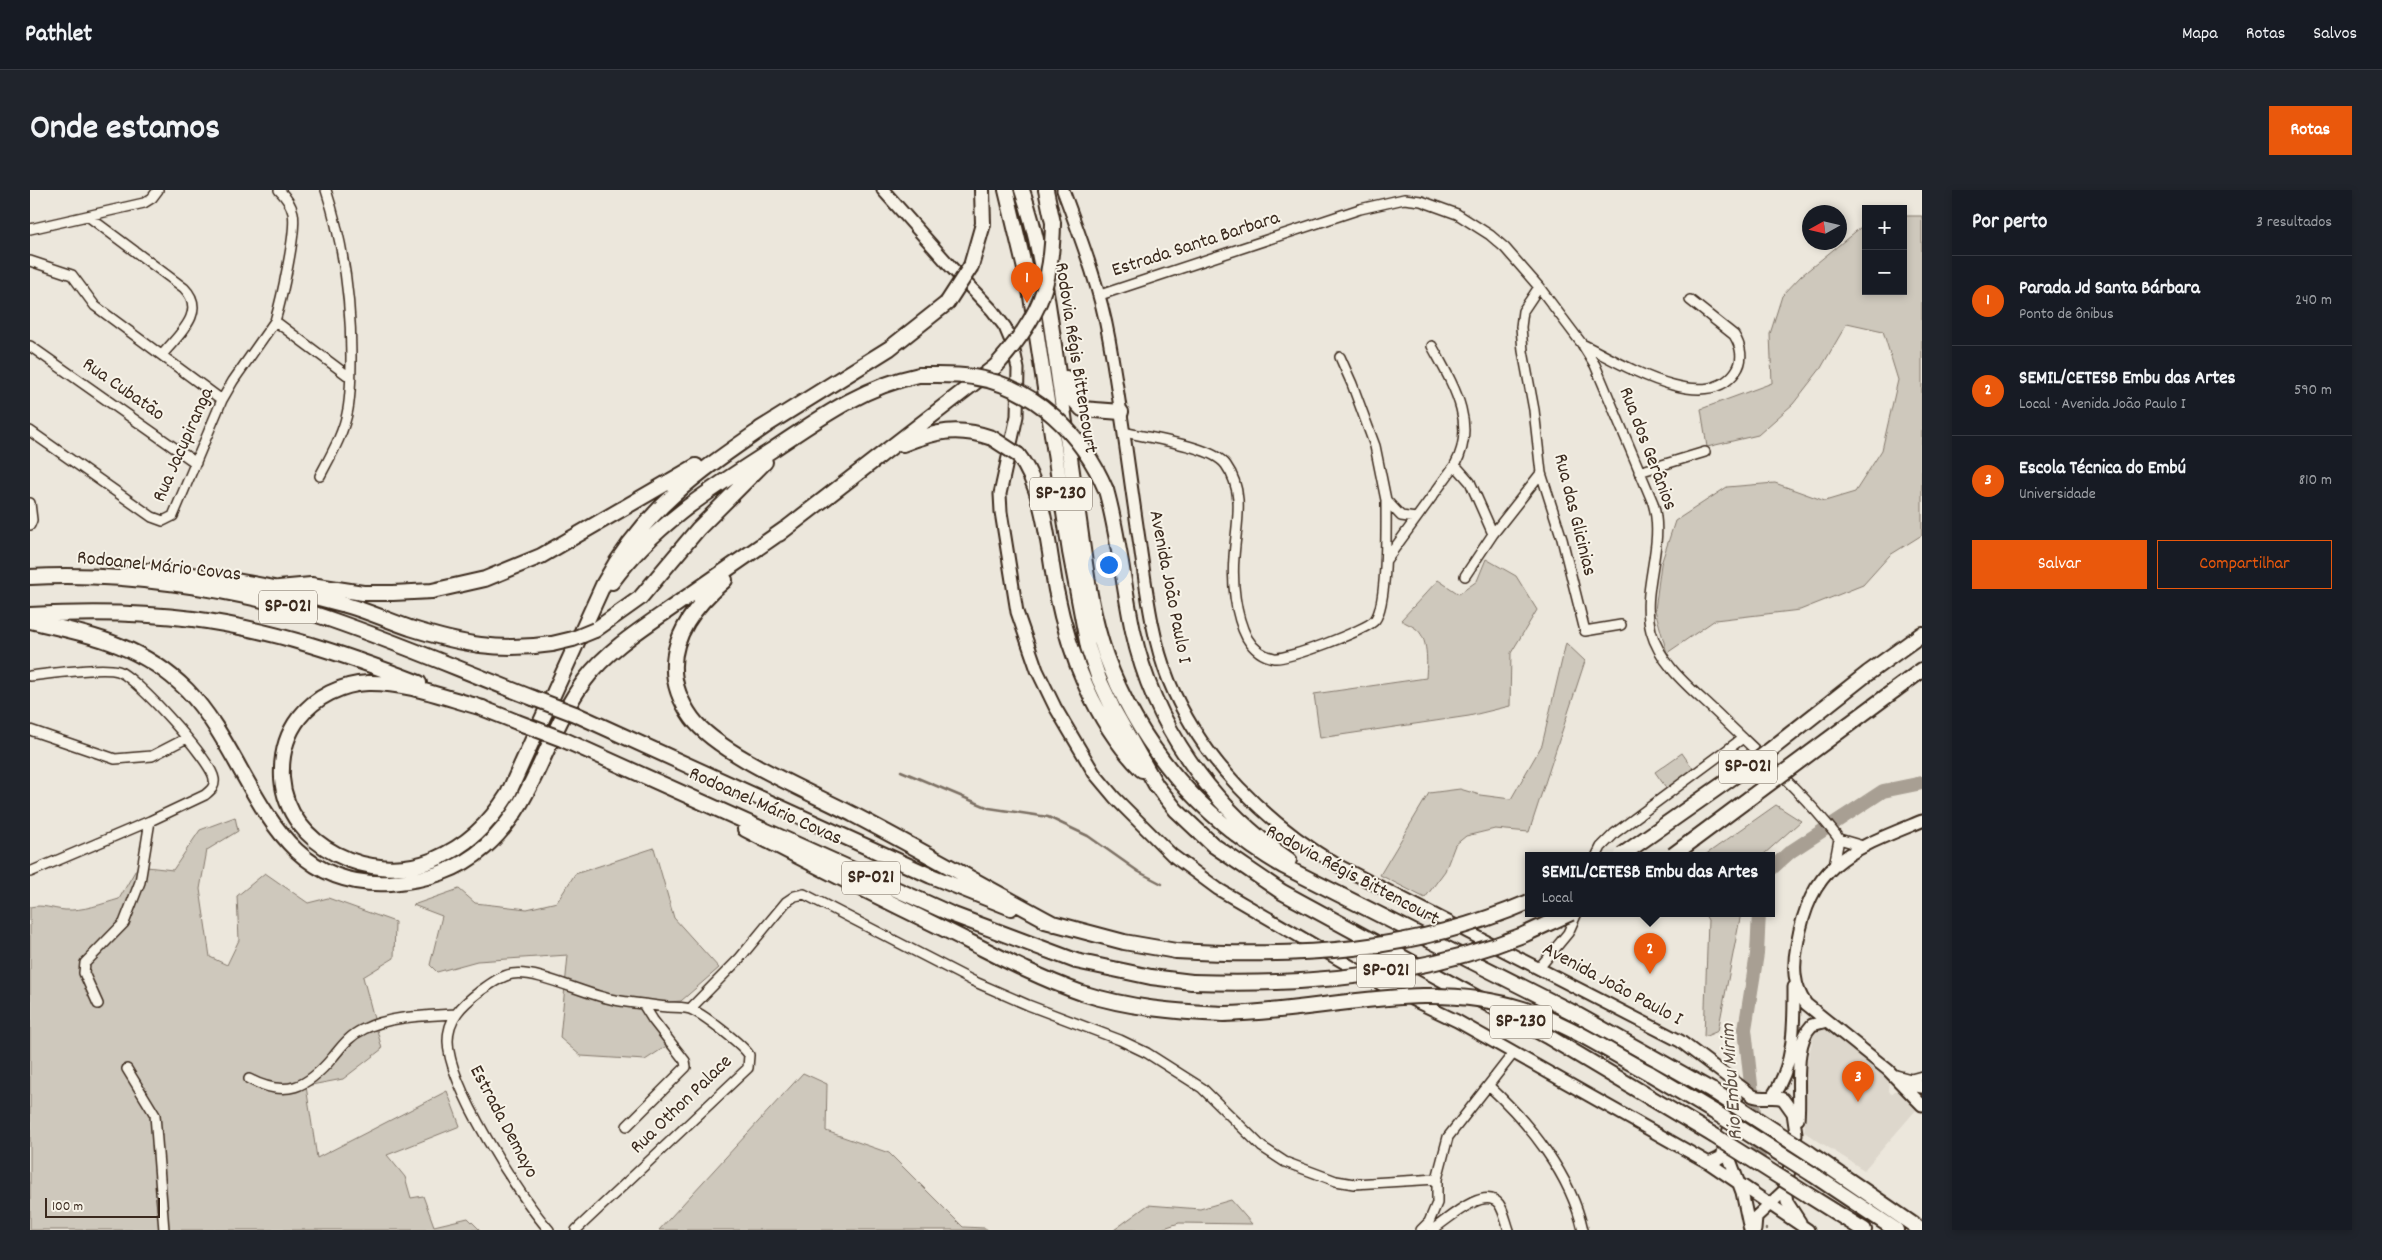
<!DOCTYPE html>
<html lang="pt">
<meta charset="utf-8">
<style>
body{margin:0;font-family:Dekko,sans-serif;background:#20242c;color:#f1f3f6}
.controls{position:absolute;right:15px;top:15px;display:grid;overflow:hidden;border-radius:0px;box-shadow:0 2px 8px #0003}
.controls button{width:45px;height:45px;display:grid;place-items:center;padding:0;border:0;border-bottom:1px solid #363941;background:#171b24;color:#f1f3f6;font:25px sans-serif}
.compass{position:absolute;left:1772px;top:15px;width:45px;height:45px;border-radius:50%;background:#171b24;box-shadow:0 2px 8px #0003;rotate:262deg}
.scale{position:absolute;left:15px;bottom:12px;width:115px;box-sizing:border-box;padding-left:5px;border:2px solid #3b2a1e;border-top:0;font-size:14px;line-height:18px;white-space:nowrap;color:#3b2a1e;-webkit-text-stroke:4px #f7f3e8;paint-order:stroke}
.you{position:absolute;left:1078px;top:374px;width:18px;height:18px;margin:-12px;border:4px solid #fff;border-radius:50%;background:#1a73e8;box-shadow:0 0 0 8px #1a73e833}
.badge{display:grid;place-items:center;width:32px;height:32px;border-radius:50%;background:#ea580c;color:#fff;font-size:16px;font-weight:700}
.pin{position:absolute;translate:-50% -41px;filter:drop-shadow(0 1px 2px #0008)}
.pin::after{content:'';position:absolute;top:26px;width:18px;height:15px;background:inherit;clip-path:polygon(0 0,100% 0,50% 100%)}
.popup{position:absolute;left:1495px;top:662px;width:250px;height:65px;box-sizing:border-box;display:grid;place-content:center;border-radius:0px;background:#171b24;filter:drop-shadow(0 1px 4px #0005);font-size:16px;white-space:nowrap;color:#9ea1a6}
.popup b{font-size:19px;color:#f1f3f6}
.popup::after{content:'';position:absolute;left:50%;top:100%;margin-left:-10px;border:10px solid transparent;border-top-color:#171b24}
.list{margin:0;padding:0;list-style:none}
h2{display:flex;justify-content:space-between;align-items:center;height:65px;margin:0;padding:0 20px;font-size:21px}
h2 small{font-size:16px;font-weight:400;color:#9ea1a6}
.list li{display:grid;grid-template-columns:32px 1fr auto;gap:15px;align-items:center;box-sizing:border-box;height:90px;padding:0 20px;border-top:1px solid #363941}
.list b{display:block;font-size:19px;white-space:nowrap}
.list p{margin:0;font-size:16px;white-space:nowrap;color:#9ea1a6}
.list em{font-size:16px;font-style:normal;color:#9ea1a6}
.actions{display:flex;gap:10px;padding:15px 20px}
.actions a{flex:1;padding:11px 0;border:1px solid #ea580c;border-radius:0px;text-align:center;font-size:18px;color:#ea580c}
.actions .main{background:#ea580c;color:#fff}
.map{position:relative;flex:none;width:1892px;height:1040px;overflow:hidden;border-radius:0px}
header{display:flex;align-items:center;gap:30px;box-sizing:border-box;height:70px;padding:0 25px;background:#171b24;border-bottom:1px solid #363941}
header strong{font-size:24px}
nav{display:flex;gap:28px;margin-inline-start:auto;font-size:18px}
.intro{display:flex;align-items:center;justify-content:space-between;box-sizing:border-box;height:120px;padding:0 30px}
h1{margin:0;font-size:35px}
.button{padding:12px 22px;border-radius:0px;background:#ea580c;color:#fff;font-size:18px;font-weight:700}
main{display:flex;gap:30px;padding:0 30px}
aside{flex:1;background:#171b24;border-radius:0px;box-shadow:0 2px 8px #0003}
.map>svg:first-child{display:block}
</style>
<header>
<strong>Pathlet</strong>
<nav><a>Mapa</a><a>Rotas</a><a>Salvos</a></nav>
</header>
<div class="intro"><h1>Onde estamos</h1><a class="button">Rotas</a></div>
<main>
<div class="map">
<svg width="1892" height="1040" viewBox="0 0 1892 1040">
<rect width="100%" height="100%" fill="#ece7dc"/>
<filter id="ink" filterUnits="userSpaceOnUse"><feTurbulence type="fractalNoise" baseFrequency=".02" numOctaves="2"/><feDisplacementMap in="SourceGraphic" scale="10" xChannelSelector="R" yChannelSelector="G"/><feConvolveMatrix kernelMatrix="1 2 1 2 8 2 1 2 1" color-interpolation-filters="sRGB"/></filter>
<g filter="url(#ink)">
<path fill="#ddd7cc" d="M 1795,838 L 1859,891 L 1858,899 L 1861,904 L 1868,899 L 1886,920 L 1834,980 L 1774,942 L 1776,921 L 1775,897 L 1772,892 L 1785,840 Z"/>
<path fill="#cec8bc" stroke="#84796d" d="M 1873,26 L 1892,26 L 1892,345 L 1860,365 L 1833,395 L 1770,420 L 1685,430 L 1637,463 L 1625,420 L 1631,374 L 1645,331 L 1697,297 L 1745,293 L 1795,311 L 1825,302 L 1852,260 L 1868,190 L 1853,141 L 1817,133 L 1791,178 L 1763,214 L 1728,245 L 1677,257 L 1671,219 L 1742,193 L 1740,144 L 1752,106 L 1771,86 L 1836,33 L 1836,101 L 1873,101 Z
M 1456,369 L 1486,386 L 1507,420 L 1481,463 L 1480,516 L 1439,526 L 1290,548 L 1284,504 L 1396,488 C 1397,473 1399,447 1385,438 C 1381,435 1375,433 1371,430 L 1408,390 L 1429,404 L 1447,391 Z
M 1536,453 L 1555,471 L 1499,642 L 1465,639 L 1436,646 L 1425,655 L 1415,681 L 1395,708 L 1350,685 L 1399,603 L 1430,599 L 1450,605 L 1481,609 L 1512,555 Z
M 1652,563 L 1664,580 L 1637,599 L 1625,582 Z
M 1746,615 L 1771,631 L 1733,665 L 1675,665 Z
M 205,627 L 208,641 L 177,660 L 170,699 L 180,767 L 197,775 L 209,750 L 207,706 L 235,683 L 278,713 L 298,708 L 365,732 L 364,768 L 333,787 L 352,859 L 313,889 L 276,896 L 287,968 L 417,901 L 430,936 L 357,965 L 375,987 L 381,1008 L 393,1006 L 404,1036 L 438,1028 L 450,1040 L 0,1040 L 0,717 C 13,714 22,719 35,720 C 53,721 72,714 89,709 L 108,676 L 143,680 L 170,640 Z
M 624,658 L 644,728 L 689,778 L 651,811 L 618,814 L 638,855 L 615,870 L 551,866 L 530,848 L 538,765 L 447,771 L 407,782 L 400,775 L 412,726 L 383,715 L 429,699 L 445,713 L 497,719 L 527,712 L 545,684 Z
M 1674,723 L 1711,723 L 1688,841 L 1674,847 L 1678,730 Z
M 773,883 L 797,894 L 796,941 L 859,963 L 933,1037 L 955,1038 L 958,1040 L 629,1040 Z
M 1201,1010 L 1222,1034 L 1149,1033 L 1128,1040 L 1084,1040 L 1118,1015 L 1170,1019 Z"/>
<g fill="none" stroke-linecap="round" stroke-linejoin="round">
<path stroke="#7c7064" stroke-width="2.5" d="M 871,581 L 959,618 L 1018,627 L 1058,646 L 1109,682 L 1132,694
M 1736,1039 L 1736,1040"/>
<path stroke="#a89f93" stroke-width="14" d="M 1741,679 L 1760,662 L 1853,601 L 1892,593
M 1729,723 L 1727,764 L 1715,839 L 1729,969"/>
<g stroke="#3b2a1e" stroke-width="12">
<path id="minor" d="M 249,0 C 255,6 261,14 263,23 C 267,41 251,111 245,131 L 321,188
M 59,27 L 154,98 C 178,122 148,145 132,165
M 0,39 L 114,13 L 122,8 L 128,0
M 0,71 L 42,85 L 65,116 L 192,210
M 1509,97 L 1493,121 L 1491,137 L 1493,161 L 1504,220 L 1511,283 L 1532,349 L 1555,441 L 1591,435
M 1070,105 L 1330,19 L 1374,9 L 1391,11 L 1427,24 L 1460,45 L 1475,58 L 1509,97 L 1552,154 L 1565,175 L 1623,313 C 1636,355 1610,399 1621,441 C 1631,478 1667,503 1692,528 C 1731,566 1773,603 1806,645 L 1809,649 L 1804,676
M 1552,154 C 1589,172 1675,227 1706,181 C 1714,170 1711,156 1704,145 L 1660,110
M 0,156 L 166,273
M 1402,156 C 1422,193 1448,233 1425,275
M 1310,167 L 1322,194 L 1345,256 L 1356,310 L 1371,326 L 1386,328
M 0,241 L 122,327 L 133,331 L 143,326 L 192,210 L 203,191 L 245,131
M 1094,242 C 1118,248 1183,256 1196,275 C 1216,303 1206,335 1204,367 C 1202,392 1205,425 1217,448 C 1223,458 1232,466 1244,468 C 1257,470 1337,440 1345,430 C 1358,413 1356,333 1356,310
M 1609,282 L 1675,262
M 290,286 C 301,265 314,243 318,219 C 321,202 321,183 321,166 C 321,108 314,55 296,0
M 0,313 L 2,330 L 0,335
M 1356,370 L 1425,275 L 1440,292 L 1463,344
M 1435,386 L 1463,344 L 1511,283
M 0,486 C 19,484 73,476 88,481 C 106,487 182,571 184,589 C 185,597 181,600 175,605 L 120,631 L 0,682
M 0,540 L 85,569 L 122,566 L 157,548
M 1809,649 L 1833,656
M 1567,665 L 1571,657 L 1585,643 L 1713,548
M 1509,778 L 1538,743 L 1547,723
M 68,814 L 54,783 L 55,773 L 94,733 L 110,692 L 120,631
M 660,819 L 709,769 L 756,712 L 765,706 L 774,704 L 943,791 L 998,815 L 1090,850 L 1117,863 L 1172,898 L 1232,957 L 1255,972 L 1306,991 L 1324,994 L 1407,989
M 97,879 L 125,925 L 134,1040
M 1866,885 L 1881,889 L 1892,886
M 219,889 C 256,908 277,898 303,867 C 312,856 320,845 334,839 C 360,826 395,826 425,824
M 1459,896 C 1499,933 1541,985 1553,1040
M 597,936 L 656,877 L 655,871 L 623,830 L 613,814
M 519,1040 C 489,1006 418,895 418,851 C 418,828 432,815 449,802 C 459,795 470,786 482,784 C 509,780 555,805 585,810 C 602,813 620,815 637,817 C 644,817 653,817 660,819 C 672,823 713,855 719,865 L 718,878 L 546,1040
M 1391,1040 L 1399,1032 L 1407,1013 L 1407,989 L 1418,947 L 1482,865
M 1402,1040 C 1416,1031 1454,995 1469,1014 C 1474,1021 1476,1032 1479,1040"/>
</g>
<g stroke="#3b2a1e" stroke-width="15">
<path id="major" d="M 853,0 L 921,77 L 962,120 L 975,137 L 983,156 L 988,179 L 987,226 L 970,304 L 971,322 L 987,422 L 1007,480 L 1025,517 L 1064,583 L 1085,608 L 1142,665 L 1188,699 L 1358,798 L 1427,831 L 1679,973 L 1778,1040
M 1033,0 C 1051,49 1070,98 1079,149 C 1091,216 1099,283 1109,349 C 1116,396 1121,447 1139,491 C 1172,571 1236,633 1309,676 L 1650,851 L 1723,906 C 1734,910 1743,905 1753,909 L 1763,923 L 1766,943
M 1892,631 C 1821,660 1781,672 1767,755 C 1763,776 1763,796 1776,814 L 1858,880 L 1892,915
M 1872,893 L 1892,897
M 1742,907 C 1765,875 1764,835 1764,797
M 1768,929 C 1771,903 1762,855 1782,835 L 1797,831
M 1694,954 L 1712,1002 L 1720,1040
M 1679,973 L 1692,967 L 1707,908 L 1703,890
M 1755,1000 L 1757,1012 L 1770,1032
M 1725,1040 L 1726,1027 L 1755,1000 L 1766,945"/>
</g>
<g stroke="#3b2a1e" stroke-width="18">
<path id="highway" d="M 976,0 L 1000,100 L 1040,362 L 1058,457 L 1069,489 L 1084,521 L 1126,595 L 1146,620 L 1183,655 L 1252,702 L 1517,846 L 1683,945
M 992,0 C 1008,45 1015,94 1022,141 C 1030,197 1038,253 1046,310 C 1054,361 1058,416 1076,466 C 1109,556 1170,627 1253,676 L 1544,823 L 1683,901
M 1016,0 L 1023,33
M 941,76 L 953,34 L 952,0
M 1036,188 L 1043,209 L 1052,219 L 1091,222
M 730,239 L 860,158 L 917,113
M 873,254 C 906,241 928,236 962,248
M 988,265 C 1015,300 1018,357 1026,400 C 1039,464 1065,533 1112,580
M 1076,300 C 1089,346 1093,394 1103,441 C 1123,534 1181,617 1259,670
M 749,344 L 966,176
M 94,386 L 112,381 L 121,381 C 186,386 249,397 312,414 C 335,420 357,430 380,438 C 431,454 469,462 522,454
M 0,387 C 92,382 196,397 284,424 C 358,448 430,480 503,508
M 695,390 C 651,427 624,475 662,528 C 688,564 782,603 824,625 C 891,660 957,698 1024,734
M 582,392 C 624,334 683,298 742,260 C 790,228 832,197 889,185
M 249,398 L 281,395 L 333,403 L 363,403 L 402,401 L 455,389 L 511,366 L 666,276
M 0,425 C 55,422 109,422 163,429 C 241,439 317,465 389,493
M 0,431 C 60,445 111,454 157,500 C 224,569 237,701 361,693 C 396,690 428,681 455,657 C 505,614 516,542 555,490 C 576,462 608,441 637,421 C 676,394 716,366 755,339
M 565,440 L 610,408 L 668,339 L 735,272
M 1838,483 L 1892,444
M 1865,500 L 1892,480
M 444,515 L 487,532
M 453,518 C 416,508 376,492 338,493 C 312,494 285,507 269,528 C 256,545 251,567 252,588 C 257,657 342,695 403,670 C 437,656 459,634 478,604 L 574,393 C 615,318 669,282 737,235
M 545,524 L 901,686 L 981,718
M 532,549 L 921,724 L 1046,771 L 1121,787 L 1162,792
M 715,639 C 782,674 850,708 918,741 C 962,763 1006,787 1052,803 C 1099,818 1146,822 1194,824
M 1015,731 L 1094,752 L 1146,761
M 1619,883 L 1686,923
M 1779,963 L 1891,1040
M 1782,984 L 1866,1040
M 1778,1005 L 1834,1040"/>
</g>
<use href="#minor" stroke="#f7f3e8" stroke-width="9"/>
<use href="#major" stroke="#f7f3e8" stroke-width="11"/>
<use href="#highway" stroke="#f7f3e8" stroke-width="14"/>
<g stroke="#3b2a1e" stroke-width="18" stroke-linecap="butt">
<path id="highway-bridge" d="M 917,113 L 941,76
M 966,176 C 1008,129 1022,97 1023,33
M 889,185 C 907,185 926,184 943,187 C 1004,196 1053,245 1076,300
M 962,248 L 988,265
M 522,454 L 543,449 L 565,440
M 503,508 L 545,524
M 487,532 L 532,549
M 1592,665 L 1730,568 L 1838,483
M 1643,665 L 1865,500
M 1146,761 C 1270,768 1383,762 1499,712
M 1162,792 C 1272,796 1390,786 1493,745 C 1509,738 1525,730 1541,723
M 1194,824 C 1294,822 1395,788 1493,819 C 1538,834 1578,861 1619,883
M 1683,901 L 1779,963
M 1686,923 L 1782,984
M 1683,945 L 1778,1005"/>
</g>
<use href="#highway-bridge" stroke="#f7f3e8" stroke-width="14"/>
</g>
</g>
<g text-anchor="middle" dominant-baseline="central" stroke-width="4" stroke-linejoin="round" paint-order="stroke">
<g fill="#f7f3e8" stroke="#73665b" stroke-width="1">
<rect x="1000" y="287.5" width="62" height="33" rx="4"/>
<rect x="229" y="400.5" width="58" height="33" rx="4"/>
<rect x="1689" y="560.5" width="58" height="33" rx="4"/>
<rect x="812" y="671.5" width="58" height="33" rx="4"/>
<rect x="1327" y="764.5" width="58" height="33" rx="4"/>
<rect x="1460" y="815.5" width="62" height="33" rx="4"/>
</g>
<g font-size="19" font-weight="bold" fill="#3b2a1e">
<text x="1031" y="304">SP-230</text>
<text x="258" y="417">SP-021</text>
<text x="1718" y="577">SP-021</text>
<text x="841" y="688">SP-021</text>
<text x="1356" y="781">SP-021</text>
<text x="1491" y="832">SP-230</text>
</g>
<g font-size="20" fill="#3b2a1e" stroke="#f7f3e8">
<text transform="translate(1166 55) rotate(-18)">Estrada Santa Barbara</text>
<text transform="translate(1045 168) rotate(81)">Rodovia Régis Bittencourt</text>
<text transform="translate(93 200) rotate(35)">Rua Cubatão</text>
<text transform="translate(154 255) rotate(-66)">Rua Jacupiranga</text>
<text transform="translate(1617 259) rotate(69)">Rua dos Gerânios</text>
<text transform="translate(1544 325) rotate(76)">Rua das Glicinias</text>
<text transform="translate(129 377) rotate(6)">Rodoanel Mário Covas</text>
<text transform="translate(1139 397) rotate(79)">Avenida João Paulo I</text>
<text transform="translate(735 617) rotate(24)">Rodoanel Mário Covas</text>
<text transform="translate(1322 686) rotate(28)">Rodovia Régis Bittencourt</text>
<text transform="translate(1582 795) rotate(28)">Avenida João Paulo I</text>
<text transform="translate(652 915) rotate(-44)">Rua Othon Palace</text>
<text transform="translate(473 932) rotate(62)">Estrada Demayo</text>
</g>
<g font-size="21" font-style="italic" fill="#615347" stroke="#f7f3e8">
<text transform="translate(1703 892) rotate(-94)">Rio Embu Mirim</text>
</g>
</g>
</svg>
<div class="controls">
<button>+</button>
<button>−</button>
</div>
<svg class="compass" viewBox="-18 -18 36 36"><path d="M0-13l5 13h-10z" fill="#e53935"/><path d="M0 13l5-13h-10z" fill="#9ea1a6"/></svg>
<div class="scale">100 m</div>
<div class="you"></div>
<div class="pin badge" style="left:997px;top:113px">1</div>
<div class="pin badge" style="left:1620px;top:784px">2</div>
<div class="popup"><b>SEMIL/CETESB Embu das Artes</b>Local</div>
<div class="pin badge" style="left:1828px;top:912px">3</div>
</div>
<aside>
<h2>Por perto<small>3 resultados</small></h2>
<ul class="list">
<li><span class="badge">1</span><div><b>Parada Jd Santa Bárbara</b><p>Ponto de ônibus</p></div><em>240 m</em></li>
<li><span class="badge">2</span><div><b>SEMIL/CETESB Embu das Artes</b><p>Local · Avenida João Paulo I</p></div><em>590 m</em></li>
<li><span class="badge">3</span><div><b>Escola Técnica do Embú</b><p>Universidade</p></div><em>810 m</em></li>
</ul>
<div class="actions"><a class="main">Salvar</a><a>Compartilhar</a></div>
</aside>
</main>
